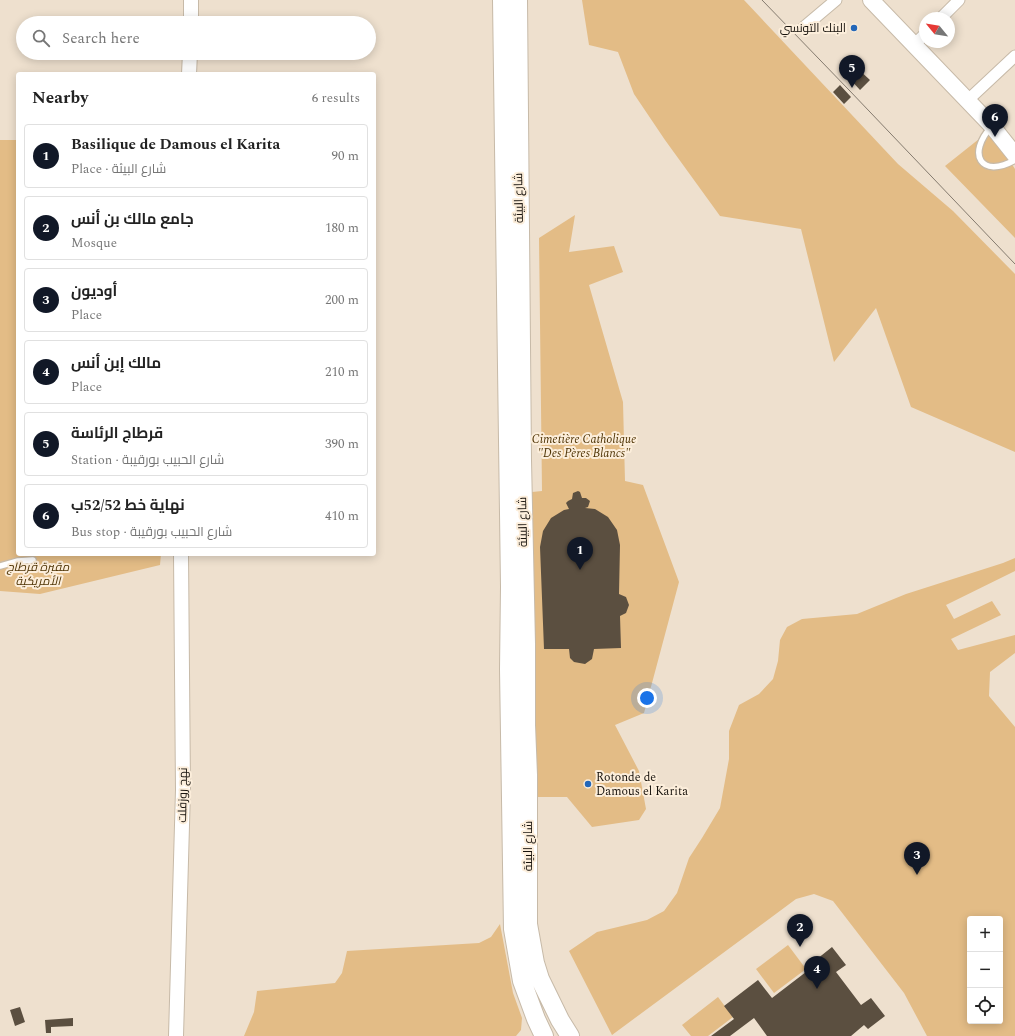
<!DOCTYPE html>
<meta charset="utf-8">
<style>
body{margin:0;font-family:Spectral,Cairo,serif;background:#f2f2f2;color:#222}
.controls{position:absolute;right:12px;bottom:12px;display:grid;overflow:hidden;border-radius:4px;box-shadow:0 2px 10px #0003}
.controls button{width:36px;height:36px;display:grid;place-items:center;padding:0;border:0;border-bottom:1px solid #e0e0e0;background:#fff;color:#222;font:20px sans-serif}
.compass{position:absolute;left:919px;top:12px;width:36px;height:36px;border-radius:50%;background:#fff;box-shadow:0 2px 10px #0003;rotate:300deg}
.you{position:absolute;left:647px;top:698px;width:14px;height:14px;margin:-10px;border:3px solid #fff;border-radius:50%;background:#1a73e8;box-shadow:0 0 0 6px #1a73e833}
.badge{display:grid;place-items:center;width:26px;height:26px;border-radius:50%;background:#111827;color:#fff;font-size:13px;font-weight:700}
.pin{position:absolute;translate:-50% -33px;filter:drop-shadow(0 1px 2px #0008)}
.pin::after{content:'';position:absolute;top:21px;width:14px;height:12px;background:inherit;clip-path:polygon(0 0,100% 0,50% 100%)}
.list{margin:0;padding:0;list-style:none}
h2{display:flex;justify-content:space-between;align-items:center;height:52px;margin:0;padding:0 16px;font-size:17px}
h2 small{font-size:13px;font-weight:400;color:#767676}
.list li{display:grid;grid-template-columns:26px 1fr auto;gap:12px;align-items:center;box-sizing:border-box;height:64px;margin:0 8px 8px;padding:0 8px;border:1px solid #e0e0e0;border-radius:4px}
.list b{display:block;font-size:15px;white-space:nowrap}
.list p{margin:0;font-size:13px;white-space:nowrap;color:#767676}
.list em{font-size:13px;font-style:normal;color:#767676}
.icon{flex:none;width:22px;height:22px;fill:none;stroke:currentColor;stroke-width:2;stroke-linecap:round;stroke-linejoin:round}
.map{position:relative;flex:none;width:1015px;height:1036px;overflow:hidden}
.search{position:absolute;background:#fff;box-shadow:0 2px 10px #0003;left:16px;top:16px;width:360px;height:44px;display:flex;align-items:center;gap:10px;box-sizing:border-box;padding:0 14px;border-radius:22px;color:#767676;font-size:15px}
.panel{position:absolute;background:#fff;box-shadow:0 2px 10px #0003;left:16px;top:72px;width:360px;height:484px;border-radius:4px}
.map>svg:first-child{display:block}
</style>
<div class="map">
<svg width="1015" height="1036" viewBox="0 0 1015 1036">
<rect width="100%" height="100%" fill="#eee0ce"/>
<path fill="#e3bc86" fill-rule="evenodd" d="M 582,0 L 744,0 L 898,164 L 953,211 L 1015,274 L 1015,452 L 911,407 L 876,308 L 834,362 L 801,229 L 720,216 L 665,140 L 634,94 L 618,52 L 589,45 Z
M 991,132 L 1015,169 L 1015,238 L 945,166 L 979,139 Z
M 0,140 L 18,140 L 18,554 L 161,554 L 160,565 L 40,594 L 0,591 Z
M 575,215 L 569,252 L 614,246 L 623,272 L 589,285 L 623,402 L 625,481 L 643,485 L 679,582 L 644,713 L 615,725 L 639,771 L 646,809 L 639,820 L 592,827 L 567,797 L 535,797 L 532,492 L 542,491 L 539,238 Z
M 1015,558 L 1015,571 L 946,605 L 954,619 L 992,601 L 1001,615 L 951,639 L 958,650 L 1015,635 L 1015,653 L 990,672 L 989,696 L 1015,727 L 1015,1036 L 927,1036 L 904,993 L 833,901 L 814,894 L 796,899 L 612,1035 L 569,951 L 597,932 L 647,920 L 664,911 L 677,893 L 689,858 L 702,838 L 720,808 L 729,759 L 729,731 L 739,705 L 759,694 L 773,679 L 778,661 L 780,640 L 787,627 L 802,619 L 857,614 L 906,594 L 1003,563 ZM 970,919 L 1000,919 L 1000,1021 L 970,1021 Z
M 500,924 L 513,993 L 522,1018 L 521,1030 L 516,1036 L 244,1036 L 254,1012 L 257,991 L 335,983 L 342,973 L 347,951 L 479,943 L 491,937 Z
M 788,945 L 806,969 L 774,993 L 756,969 Z
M 718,997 L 733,1017 L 708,1036 L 691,1036 L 682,1025 Z"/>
<path fill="#5b4f40" d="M 858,69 L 870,80 L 860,90 L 849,78 Z
M 840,85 L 851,97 L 844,104 L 833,92 Z
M 578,491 L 580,492 L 582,498 L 586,498 L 590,501 L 588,507 L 585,508 L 595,509 L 608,517 L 617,530 L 620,545 L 619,594 L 626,597 L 629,605 L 626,613 L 620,616 L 621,648 L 594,649 L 592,659 L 585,664 L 574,662 L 570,658 L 569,649 L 544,649 L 540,547 L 543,531 L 551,518 L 564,510 L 569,509 L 566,503 L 568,501 L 572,499 L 573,493 Z
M 832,947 L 846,965 L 836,972 L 861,1005 L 871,998 L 885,1016 L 868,1029 L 864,1025 L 851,1036 L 767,1036 L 754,1018 L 730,1036 L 711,1036 L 734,1019 L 724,1006 L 758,980 L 772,998 L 819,962 L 817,959 Z
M 20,1007 L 25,1022 L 15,1026 L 10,1010 Z
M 73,1018 L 73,1026 L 51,1027 L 51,1033 L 46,1033 L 45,1020 Z"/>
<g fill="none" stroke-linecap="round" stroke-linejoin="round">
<g stroke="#c7baa8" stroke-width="8">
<path id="service" d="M 992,126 C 966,154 981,179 1015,160
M 0,566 L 18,561 L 33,560"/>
</g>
<g stroke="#c7baa8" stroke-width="13">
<path id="minor" d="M 941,18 L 959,0
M 804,27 L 836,0
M 914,45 L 925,34
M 968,100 L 1015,56"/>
</g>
<g stroke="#c7baa8" stroke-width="16">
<path id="tertiary" d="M 191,23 L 191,0
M 189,74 L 190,53
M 176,1036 L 183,790 L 181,554"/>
</g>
<g stroke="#c7baa8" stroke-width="18">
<path id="secondary" d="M 871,0 L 992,126 L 1015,155"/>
</g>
<g stroke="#c7baa8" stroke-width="20">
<path id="trunk" d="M 502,0 L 510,587 L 509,669 L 513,929 L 522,981 L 536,1019 L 544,1036
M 518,0 L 522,460 L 526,644 L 526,725 L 528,775 L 528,924 L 535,963 L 540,979 L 560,1020 L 570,1036"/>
</g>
<use href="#service" stroke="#fff" stroke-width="5.5"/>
<use href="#minor" stroke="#fff" stroke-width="11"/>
<use href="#tertiary" stroke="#fff" stroke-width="14"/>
<use href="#secondary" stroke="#fff" stroke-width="16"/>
<use href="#trunk" stroke="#fff" stroke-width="18"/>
<path stroke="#847a6e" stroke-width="1" d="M 762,0 L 849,90 L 1015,264"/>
</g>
<g fill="#2467b8" stroke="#fceedb" stroke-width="1.5">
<circle cx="854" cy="28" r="4"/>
<circle cx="588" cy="784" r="4"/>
</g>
<g text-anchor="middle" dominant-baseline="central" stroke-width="4" stroke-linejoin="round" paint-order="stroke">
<g font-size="12" fill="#18130d" stroke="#fceedb" text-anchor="end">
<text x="846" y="28">البنك التونسي</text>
<text x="596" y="777" text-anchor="start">Rotonde de<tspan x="596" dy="14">Damous el Karita</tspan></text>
</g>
<g font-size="12" fill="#18130d" stroke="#fceedb">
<text transform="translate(519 198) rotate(-91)">شارع البيئة</text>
<text transform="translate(523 522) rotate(-91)">شارع البيئة</text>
<text transform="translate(183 795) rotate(-89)">نهج روزفلت</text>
<text transform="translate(528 846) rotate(-90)">شارع البيئة</text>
</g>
<g font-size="12" font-style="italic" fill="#4e3304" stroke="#fceedb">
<text x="584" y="439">Cimetière Catholique<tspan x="584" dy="14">"Des Pères Blancs"</tspan></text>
<text x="38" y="567">مقبرة قرطاج<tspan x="38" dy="14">الأمريكية</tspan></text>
</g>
</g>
</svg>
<div class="controls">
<button>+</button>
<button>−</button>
<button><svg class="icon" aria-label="locate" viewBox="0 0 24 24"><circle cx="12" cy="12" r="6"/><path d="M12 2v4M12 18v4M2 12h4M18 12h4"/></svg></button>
</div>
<svg class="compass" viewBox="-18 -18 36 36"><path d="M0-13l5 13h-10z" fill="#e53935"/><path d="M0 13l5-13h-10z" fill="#767676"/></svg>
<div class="you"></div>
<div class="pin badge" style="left:580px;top:570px">1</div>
<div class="pin badge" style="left:800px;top:947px">2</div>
<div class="pin badge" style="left:917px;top:875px">3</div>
<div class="pin badge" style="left:817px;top:989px">4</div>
<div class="pin badge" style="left:852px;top:88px">5</div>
<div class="pin badge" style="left:995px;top:137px">6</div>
<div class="search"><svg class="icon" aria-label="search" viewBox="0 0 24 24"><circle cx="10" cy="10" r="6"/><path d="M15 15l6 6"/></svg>Search here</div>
<section class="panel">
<h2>Nearby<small>6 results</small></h2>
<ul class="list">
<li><span class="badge">1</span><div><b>Basilique de Damous el Karita</b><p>Place · شارع البيئة</p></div><em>90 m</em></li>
<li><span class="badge">2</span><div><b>جامع مالك بن أنس</b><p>Mosque</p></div><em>180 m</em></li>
<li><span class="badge">3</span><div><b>أوديون</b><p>Place</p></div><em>200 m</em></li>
<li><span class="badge">4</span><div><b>مالك إبن أنس</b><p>Place</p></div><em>210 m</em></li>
<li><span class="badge">5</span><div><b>قرطاج الرئاسة</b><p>Station · شارع الحبيب بورقيبة</p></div><em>390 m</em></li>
<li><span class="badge">6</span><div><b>نهاية خط 52/52ب</b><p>Bus stop · شارع الحبيب بورقيبة</p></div><em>410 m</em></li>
</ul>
</section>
</div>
